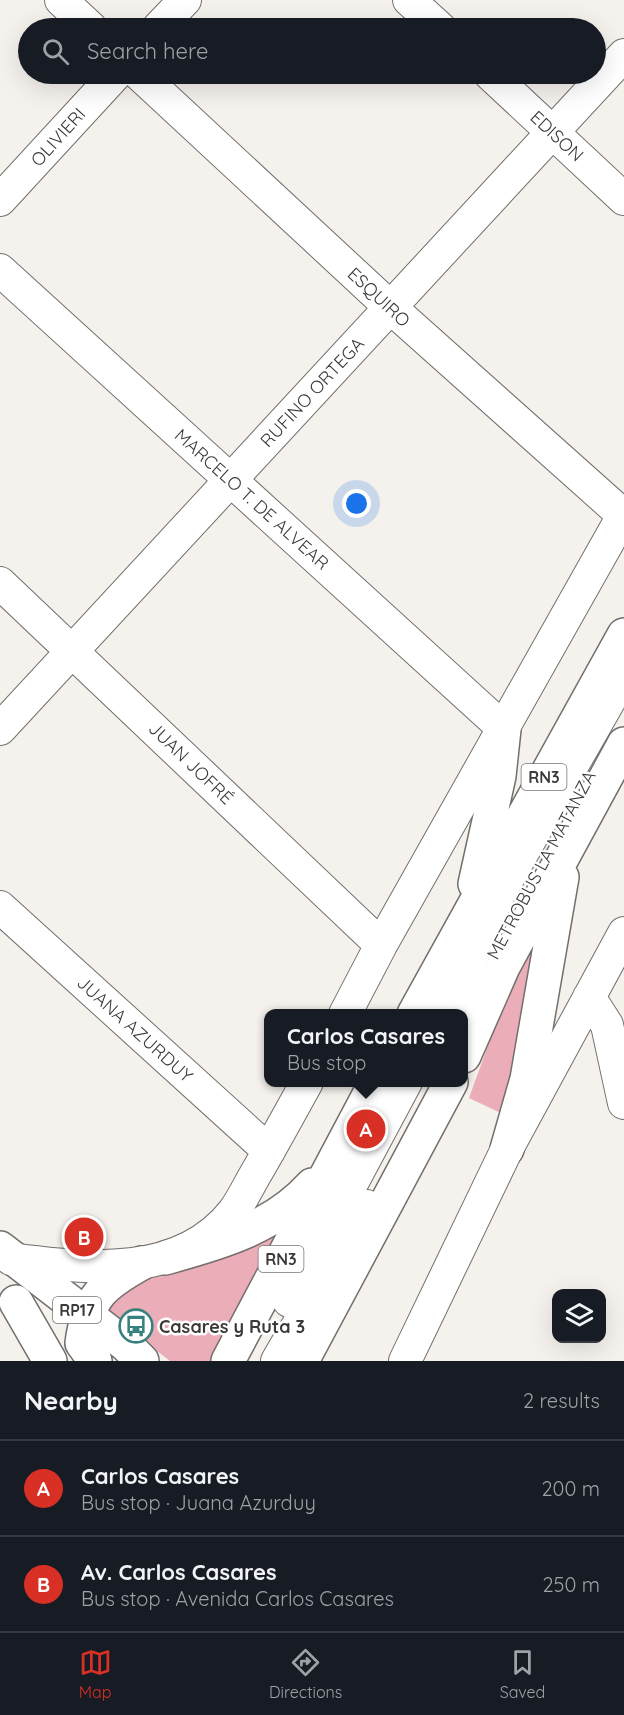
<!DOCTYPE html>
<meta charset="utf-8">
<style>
body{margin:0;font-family:Quicksand,sans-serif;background:#242831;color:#f1f3f6}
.controls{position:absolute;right:18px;bottom:18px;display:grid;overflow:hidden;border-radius:12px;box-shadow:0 6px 24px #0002}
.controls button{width:54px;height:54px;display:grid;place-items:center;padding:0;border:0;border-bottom:2px solid #363941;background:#171b24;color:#f1f3f6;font:30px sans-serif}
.you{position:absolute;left:357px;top:504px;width:21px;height:21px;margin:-15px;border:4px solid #fff;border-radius:50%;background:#1a73e8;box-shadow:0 0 0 9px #1a73e833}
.badge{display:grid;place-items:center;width:39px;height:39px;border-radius:50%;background:#d93025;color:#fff;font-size:20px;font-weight:700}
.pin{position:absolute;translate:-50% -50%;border:3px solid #fff;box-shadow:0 2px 6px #0006}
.popup{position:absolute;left:264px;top:1009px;width:204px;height:78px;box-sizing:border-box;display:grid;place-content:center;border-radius:12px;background:#171b24;filter:drop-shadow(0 2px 4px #0005);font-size:20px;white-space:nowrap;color:#9ea1a6}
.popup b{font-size:22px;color:#f1f3f6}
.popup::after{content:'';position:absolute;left:50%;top:100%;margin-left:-12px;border:12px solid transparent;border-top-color:#171b24}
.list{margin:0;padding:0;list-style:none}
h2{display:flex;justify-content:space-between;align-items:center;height:78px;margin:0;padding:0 24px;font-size:26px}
h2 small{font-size:20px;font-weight:400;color:#9ea1a6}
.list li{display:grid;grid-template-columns:39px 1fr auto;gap:18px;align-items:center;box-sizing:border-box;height:96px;padding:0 24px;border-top:2px solid #363941}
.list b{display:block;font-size:22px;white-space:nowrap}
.list p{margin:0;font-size:20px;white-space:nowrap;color:#9ea1a6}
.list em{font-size:20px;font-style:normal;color:#9ea1a6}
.icon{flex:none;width:33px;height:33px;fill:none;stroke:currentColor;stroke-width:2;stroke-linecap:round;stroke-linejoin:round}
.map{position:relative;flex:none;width:624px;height:1361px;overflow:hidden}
.search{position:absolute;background:#171b24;box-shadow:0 6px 24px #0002;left:18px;right:18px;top:18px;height:66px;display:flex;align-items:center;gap:15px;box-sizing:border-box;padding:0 21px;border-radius:33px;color:#9ea1a6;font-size:22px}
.sheet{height:270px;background:#171b24}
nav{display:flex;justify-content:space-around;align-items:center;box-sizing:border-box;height:84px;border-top:2px solid #363941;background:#171b24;font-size:16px;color:#9ea1a6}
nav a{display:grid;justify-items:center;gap:3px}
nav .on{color:#d93025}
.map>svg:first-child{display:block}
</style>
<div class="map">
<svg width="624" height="1361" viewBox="0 0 624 1361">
<rect width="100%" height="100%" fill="#f5f1ed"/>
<path fill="#ebaeb9" d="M 542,919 L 505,1115 L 469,1098 L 515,971 Z
M 289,1228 L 211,1361 L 170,1361 L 105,1311 L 119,1287 Z"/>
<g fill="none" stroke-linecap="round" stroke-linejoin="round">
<g stroke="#736f6c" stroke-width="34">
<path id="minor" d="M 61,0 L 91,28
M 409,0 L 440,28
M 158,28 L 185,0
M 139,74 L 390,307 L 623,515
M 490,74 L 624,199
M 0,200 L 116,74
M 0,270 L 504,729
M 0,583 L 381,945
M 0,729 L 624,55
M 0,907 L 269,1151
M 589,997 L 607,1025 L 624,1103
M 345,1014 L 381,945 L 624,514
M 445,1014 L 455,998 L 499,894 L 624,675
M 11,1259 C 87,1269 181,1279 234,1211 C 242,1200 248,1187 255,1175 C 273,1144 290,1113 307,1082
M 289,1301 L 406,1082
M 277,1361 L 367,1206
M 405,1361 L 507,1149 L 624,933"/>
</g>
<g stroke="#736f6c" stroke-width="36">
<path id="major" d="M 0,1248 L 126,1345 L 142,1361
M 95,1361 L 82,1343 C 88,1297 102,1285 142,1263"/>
</g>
<g stroke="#736f6c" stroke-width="36">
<path id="highway" d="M 475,884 L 499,776 L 504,729
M 414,1014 L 624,635
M 464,1056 L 503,967 L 624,744
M 507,1149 L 527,1079 L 562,877
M 165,1258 C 220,1243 273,1228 312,1185
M 16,1302 L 50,1361
M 228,1361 L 376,1082
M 302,1361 L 451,1082"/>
</g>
<use href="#minor" stroke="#fff" stroke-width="32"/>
<use href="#major" stroke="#fff" stroke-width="33"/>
<use href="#highway" stroke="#fff" stroke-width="33"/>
</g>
<defs>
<g id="bus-ring" transform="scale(1.725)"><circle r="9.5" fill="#fff" stroke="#39817e" stroke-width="1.5"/><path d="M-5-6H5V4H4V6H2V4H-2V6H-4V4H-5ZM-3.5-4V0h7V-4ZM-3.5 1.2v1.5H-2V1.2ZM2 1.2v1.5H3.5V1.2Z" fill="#39817e"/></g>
</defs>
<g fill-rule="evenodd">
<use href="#bus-ring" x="136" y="1326"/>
</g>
<g text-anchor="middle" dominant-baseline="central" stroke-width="5" stroke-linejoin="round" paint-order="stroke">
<g fill="#fff" stroke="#767574" stroke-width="1.5">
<rect x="521.5" y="764" width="45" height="26" rx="4.5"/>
<rect x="258.5" y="1246" width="45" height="26" rx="4.5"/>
<rect x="53" y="1297" width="48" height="26" rx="4.5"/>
</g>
<g font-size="16" font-weight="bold" fill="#3b3a38">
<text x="544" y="777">RN3</text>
<text x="281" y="1259">RN3</text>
<text x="77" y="1310">RP17</text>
</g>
<g font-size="18" fill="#3b3a38" stroke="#fff">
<text transform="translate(557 136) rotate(43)">EDISON</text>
<text transform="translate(58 137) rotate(-48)">OLIVIERI</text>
<text transform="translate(379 297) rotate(43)">ESQUIRO</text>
<text transform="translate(312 392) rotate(-47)">RUFINO ORTEGA</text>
<text transform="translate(252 499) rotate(42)">MARCELO T. DE ALVEAR</text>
<text transform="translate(191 763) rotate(44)">JUAN JOFRÉ</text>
<text transform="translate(541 865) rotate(-62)">METROBUS LA MATANZA</text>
<text transform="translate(135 1029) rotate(42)">JUANA AZURDUY</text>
</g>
<g font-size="18" font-weight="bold" fill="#3b3a38" stroke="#fff" text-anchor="start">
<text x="159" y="1326">Casares y Ruta 3</text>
</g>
</g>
</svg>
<div class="controls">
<button><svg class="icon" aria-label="layers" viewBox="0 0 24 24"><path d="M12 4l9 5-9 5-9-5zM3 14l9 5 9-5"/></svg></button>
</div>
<div class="you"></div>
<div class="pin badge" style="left:366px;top:1129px">A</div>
<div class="popup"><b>Carlos Casares</b>Bus stop</div>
<div class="pin badge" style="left:84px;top:1237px">B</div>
<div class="search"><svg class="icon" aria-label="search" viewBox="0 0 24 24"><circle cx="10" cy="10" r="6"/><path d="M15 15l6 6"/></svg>Search here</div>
</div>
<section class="sheet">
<h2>Nearby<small>2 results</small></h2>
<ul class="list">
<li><span class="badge">A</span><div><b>Carlos Casares</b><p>Bus stop · Juana Azurduy</p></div><em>200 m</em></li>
<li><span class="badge">B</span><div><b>Av. Carlos Casares</b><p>Bus stop · Avenida Carlos Casares</p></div><em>250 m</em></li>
</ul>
</section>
<nav>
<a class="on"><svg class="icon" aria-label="map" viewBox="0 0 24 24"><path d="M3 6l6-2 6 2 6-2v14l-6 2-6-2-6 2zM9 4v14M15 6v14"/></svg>Map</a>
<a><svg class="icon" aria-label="directions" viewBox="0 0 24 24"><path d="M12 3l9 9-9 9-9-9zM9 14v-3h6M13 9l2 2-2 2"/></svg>Directions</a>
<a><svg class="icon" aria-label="saved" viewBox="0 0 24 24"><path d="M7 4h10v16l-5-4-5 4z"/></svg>Saved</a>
</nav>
